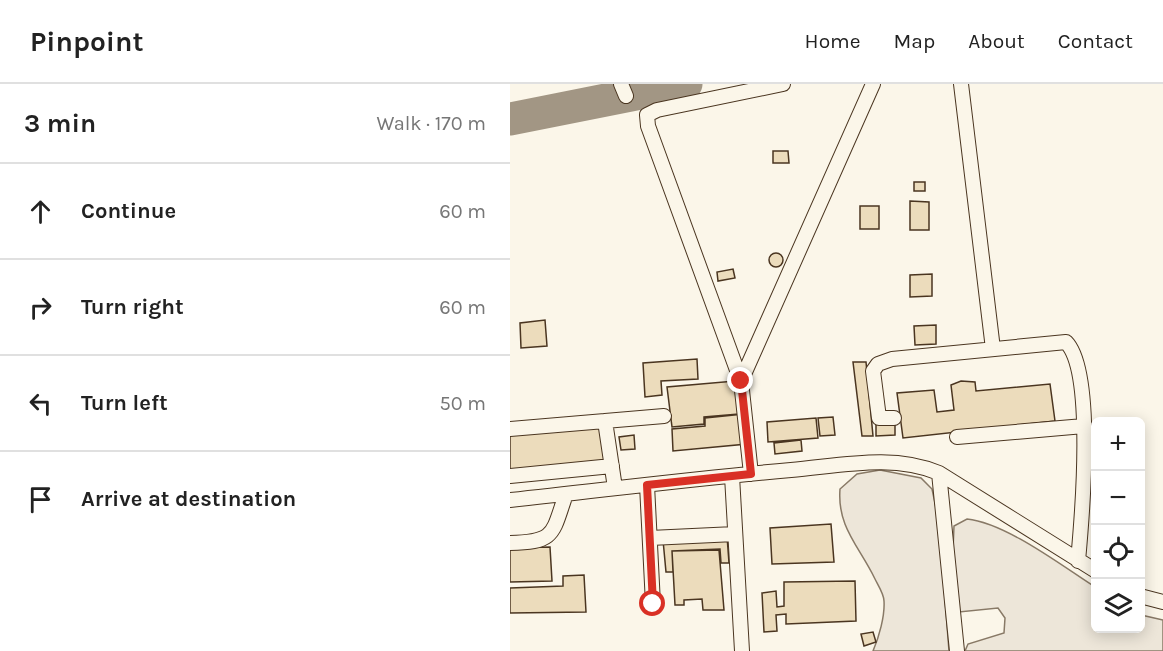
<!DOCTYPE html>
<meta charset="utf-8">
<style>
body{margin:0;font-family:Karla,sans-serif;background:#f2f2f2;color:#222}
.controls{position:absolute;right:18px;bottom:18px;display:grid;overflow:hidden;border-radius:9px;box-shadow:0 3px 15px #0003}
.controls button{width:54px;height:54px;display:grid;place-items:center;padding:0;border:0;border-bottom:2px solid #e0e0e0;background:#fff;color:#222;font:30px sans-serif}
.stop{position:absolute;width:18px;height:18px;margin:-14px;border:4px solid #d93025;border-radius:50%;background:#fff}
.stop.end{background:#d93025;border-color:#fff;box-shadow:0 2px 6px #0008}
.list{margin:0;padding:0;list-style:none}
h2{display:flex;justify-content:space-between;align-items:center;height:78px;margin:0;padding:0 24px;font-size:26px}
h2 small{font-size:20px;font-weight:400;color:#767676}
.list li{display:grid;grid-template-columns:39px 1fr auto;gap:18px;align-items:center;box-sizing:border-box;height:96px;padding:0 24px;border-top:2px solid #e0e0e0}
.list b{display:block;font-size:22px;white-space:nowrap}
.list em{font-size:20px;font-style:normal;color:#767676}
.icon{flex:none;width:33px;height:33px;fill:none;stroke:currentColor;stroke-width:2;stroke-linecap:round;stroke-linejoin:round}
.map{position:relative;flex:none;width:653px;height:567px;overflow:hidden}
header{display:flex;align-items:center;gap:36px;box-sizing:border-box;height:84px;padding:0 30px;background:#fff;border-bottom:2px solid #e0e0e0}
header strong{font-size:28px}
nav{display:flex;gap:33px;margin-inline-start:auto;font-size:21px}
main{display:flex}
aside{flex:1;background:#fff}
.map>svg:first-child{display:block}
</style>
<header>
<strong>Pinpoint</strong>
<nav><a>Home</a><a>Map</a><a>About</a><a>Contact</a></nav>
</header>
<main>
<aside>
<h2>3 min<small>Walk · 170 m</small></h2>
<ul class="list">
<li><svg class="icon" aria-label="ahead" viewBox="0 0 24 24"><path d="M12 20V5M6 11l6-6 6 6"/></svg><div><b>Continue</b></div><em>60 m</em></li>
<li><svg class="icon" aria-label="right" viewBox="0 0 24 24"><path d="M7 20v-9h11M14 6l5 5-5 5"/></svg><div><b>Turn right</b></div><em>60 m</em></li>
<li><svg class="icon" aria-label="left" viewBox="0 0 24 24"><path d="M17 20v-9H6M10 6l-5 5 5 5"/></svg><div><b>Turn left</b></div><em>50 m</em></li>
<li><svg class="icon" aria-label="arrive" viewBox="0 0 24 24"><path d="M6 21V4h12l-3 4 3 4H6"/></svg><div><b>Arrive at destination</b></div></li>
</ul>
</aside>
<div class="map">
<svg width="653" height="567" viewBox="0 0 653 567">
<rect width="100%" height="100%" fill="#fbf6e9"/>
<path fill="#ede6d9" stroke="#887966" stroke-width="1.5" d="M 370,386 L 411,394 L 422,405 L 429,438 L 439,567 L 363,567 C 369,553 375,532 374,517 C 374,510 368,501 365,495 C 349,462 327,443 330,405 L 347,390 Z
M 457,435 C 496,439 552,482 585,503 L 586,544 L 630,544 L 631,531 L 653,536 L 653,567 L 455,567 L 458,560 L 494,549 L 495,534 L 488,524 L 449,528 L 443,466 L 444,442 Z"/>
<g fill="none" stroke-linecap="round" stroke-linejoin="round">
<path stroke="#a29684" stroke-width="33" d="M 0,35 L 176,0"/>
</g>
<path fill="#ecdcbc" stroke="#4a3520" stroke-width="1.5" d="M 263,67 L 278,67 L 279,79 L 263,79 Z
M 404,98 L 415,98 L 415,107 L 404,107 Z
M 400,117 L 419,118 L 419,146 L 400,146 Z
M 350,122 L 369,122 L 369,145 L 350,145 Z
M259 176a7 7 0 1 1 14 0a7 7 0 1 1-14 0Z
M 223,185 L 225,194 L 208,197 L 207,188 Z
M 422,190 L 422,212 L 400,213 L 400,191 Z
M 35,236 L 37,262 L 11,264 L 10,239 Z
M 426,241 L 426,260 L 405,261 L 404,242 Z
M 187,275 L 188,295 L 151,297 L 152,311 L 135,313 L 133,279 Z
M 343,278 L 356,278 L 363,352 L 352,352 Z
M 225,297 L 229,330 L 194,333 L 194,340 L 162,343 L 157,303 Z
M 451,297 L 465,298 L 466,307 L 540,300 L 545,337 L 393,354 L 387,309 L 424,306 L 427,328 L 444,326 L 441,301 Z
M 234,330 L 237,360 L 163,367 L 162,345 L 195,342 L 195,334 Z
M 323,333 L 325,351 L 310,352 L 308,334 Z
M 306,334 L 308,354 L 258,358 L 257,338 Z
M 366,339 L 385,339 L 385,351 L 366,352 Z
M 94,340 L 99,380 L 0,390 L 0,347 Z
M 124,351 L 125,365 L 111,366 L 109,353 Z
M 291,356 L 292,367 L 265,370 L 264,359 Z
M 321,440 L 324,478 L 262,480 L 260,444 Z
M 217,452 L 219,479 L 211,479 L 210,465 L 162,467 L 163,488 L 156,488 L 153,456 Z
M 40,463 L 42,497 L 0,498 L 0,464 Z
M 209,466 L 214,526 L 193,526 L 192,515 L 174,516 L 174,521 L 165,521 L 162,467 Z
M 74,491 L 76,528 L 0,529 L 0,504 L 53,502 L 53,492 Z
M 345,497 L 346,537 L 276,540 L 276,530 L 266,531 L 267,547 L 254,548 L 252,509 L 266,507 L 267,523 L 274,522 L 274,498 Z
M 363,548 L 366,558 L 354,562 L 351,550 Z"/>
<g fill="none" stroke-linecap="round" stroke-linejoin="round">
<g stroke="#4a3520" stroke-width="16">
<path id="minor" d="M 111,0 L 116,12
M 451,0 L 483,265
M 231,297 L 138,42 L 137,31 L 147,26 L 273,0
M 384,334 L 369,334 L 363,287 L 368,280 L 382,275 L 556,258 C 585,287 572,434 568,477
M 95,337 L 105,404
M 0,345 L 154,332
M 447,353 L 574,342
M 429,389 L 447,567
M 241,390 L 231,297 L 363,0
M 0,392 L 102,382
M 222,392 L 232,567
M 137,401 L 143,520
M 0,416 C 94,406 187,394 281,386 C 329,382 383,369 429,389 L 586,487
M 140,454 L 225,450
M 0,459 C 46,458 42,450 56,410
M 630,512 L 653,518"/>
</g>
<use href="#minor" stroke="#fbf6e9" stroke-width="14"/>
</g>
<g fill="none" stroke-linecap="round" stroke-linejoin="round">
<path stroke="#d93025" stroke-width="8" d="M 143,520 L 137,401 L 241,390 L 231,297"/>
</g>
</svg>
<div class="controls">
<button>+</button>
<button>−</button>
<button><svg class="icon" aria-label="locate" viewBox="0 0 24 24"><circle cx="12" cy="12" r="6"/><path d="M12 2v4M12 18v4M2 12h4M18 12h4"/></svg></button>
<button><svg class="icon" aria-label="layers" viewBox="0 0 24 24"><path d="M12 4l9 5-9 5-9-5zM3 14l9 5 9-5"/></svg></button>
</div>
<div class="stop" style="left:143px;top:520px"></div>
<div class="stop end" style="left:231px;top:297px"></div>
</div>
</main>
